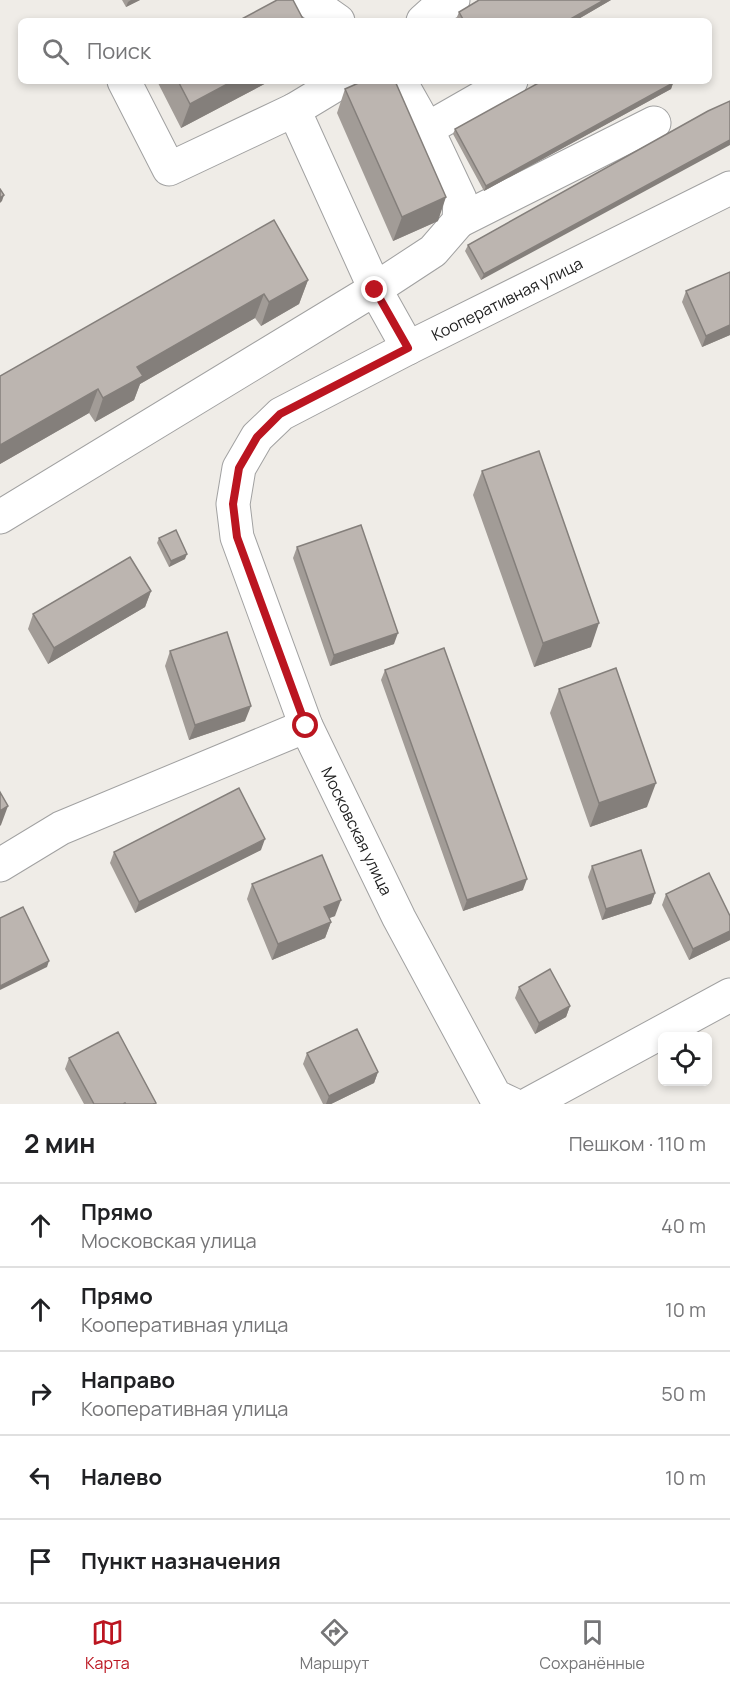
<!DOCTYPE html>
<html lang="ru">
<meta charset="utf-8">
<style>
body{margin:0;font-family:Manrope,sans-serif;background:#f6f6f6;color:#202124}
.controls{position:absolute;right:18px;bottom:18px;display:grid;overflow:hidden;border-radius:9px;box-shadow:0 3px 9px #0003}
.controls button{width:54px;height:54px;display:grid;place-items:center;padding:0;border:0;border-bottom:2px solid #e0e0e0;background:#fff;color:#202124;font:30px sans-serif}
.stop{position:absolute;width:18px;height:18px;margin:-14px;border:4px solid #bb1520;border-radius:50%;background:#fff}
.stop.end{background:#bb1520;border-color:#fff;box-shadow:0 2px 6px #0008}
.list{margin:0;padding:0;list-style:none}
h2{display:flex;justify-content:space-between;align-items:center;height:78px;margin:0;padding:0 24px;font-size:26px}
h2 small{font-size:20px;font-weight:400;color:#757577}
.list li{display:grid;grid-template-columns:39px 1fr auto;gap:18px;align-items:center;box-sizing:border-box;height:84px;padding:0 24px;border-top:2px solid #e0e0e0}
.list b{display:block;font-size:22px;white-space:nowrap}
.list p{margin:0;font-size:20px;white-space:nowrap;color:#757577}
.list em{font-size:20px;font-style:normal;color:#757577}
.icon{flex:none;width:33px;height:33px;fill:none;stroke:currentColor;stroke-width:2;stroke-linecap:round;stroke-linejoin:round}
.map{position:relative;flex:none;width:730px;height:1104px;overflow:hidden}
.search{position:absolute;background:#fff;box-shadow:0 3px 9px #0003;left:18px;right:18px;top:18px;height:66px;display:flex;align-items:center;gap:15px;box-sizing:border-box;padding:0 21px;border-radius:9px;color:#757577;font-size:22px}
.sheet{height:498px;background:#fff}
nav{display:flex;justify-content:space-around;align-items:center;box-sizing:border-box;height:84px;border-top:2px solid #e0e0e0;background:#fff;font-size:16px;color:#757577}
nav a{display:grid;justify-items:center;gap:3px}
nav .on{color:#bb1520}
.map>svg:first-child{display:block}
</style>
<div class="map">
<svg width="730" height="1104" viewBox="0 0 730 1104">
<rect width="100%" height="100%" fill="#efece7"/>
<g fill="none" stroke-linecap="round" stroke-linejoin="round">
<g stroke="#a1a1a1" stroke-width="35">
<g id="minor">
<path d="M 308,0 L 338,21"/>
<path d="M 423,21 L 433,12 L 453,0"/>
<path d="M 124,81 L 169,169 L 294,110 L 375,289 L 433,251 L 459,221 L 460,199 L 427,129 L 400,81"/>
<path d="M 294,110 L 342,81"/>
<path d="M 427,129 L 511,81"/>
<path d="M 459,221 L 654,123"/>
<path d="M 0,517 L 375,289 L 408,348"/>
<path d="M 0,865 L 61,828 L 306,726"/>
<path id="s1" d="M 512,1104 L 495,1096 L 399,918 L 306,726 L 237,537 L 233,504 L 239,468 L 257,437 L 281,414 L 408,348 L 730,188"/>
<path d="M 529,1104 L 730,995"/>
</g>
</g>
<use href="#minor" stroke="#fff" stroke-width="33"/>
</g>
<path fill="#a29c97" d="M 122,0 L 140,0 L 126,7 Z
M 479,0 L 611,0 L 575,21 L 459,21 L 457,17 L 459,12 Z
M 158,81 L 270,81 L 181,128 L 158,83 Z
M 673,83 L 671,89 L 484,191 L 453,134 L 455,129 Z
M 345,89 L 438,221 L 393,241 L 337,113 Z
M 730,101 L 481,280 L 465,251 L 468,245 Z
M 730,272 L 730,335 L 702,347 L 682,302 L 686,291 Z
M 308,280 L 299,304 L 261,326 L 255,318 L 140,384 L 134,400 L 95,422 L 89,413 L 0,464 L 0,376 Z
M 482,471 L 591,647 L 534,667 L 473,495 Z
M 159,538 L 185,559 L 169,567 L 157,543 Z
M 297,547 L 394,644 L 330,666 L 293,558 Z
M 151,591 L 145,607 L 48,664 L 28,629 L 33,614 Z
M 170,651 L 245,721 L 189,740 L 165,666 Z
M 385,670 L 523,890 L 463,911 L 381,680 Z
M 559,689 L 647,807 L 590,827 L 550,713 Z
M 261,850 L 135,913 L 110,863 L 114,852 Z
M 592,866 L 655,893 L 651,904 L 602,920 L 588,877 Z
M 252,884 L 335,916 L 329,918 L 331,922 L 325,938 L 272,960 L 247,899 Z
M 666,894 L 730,916 L 730,940 L 689,960 L 662,905 Z
M 519,987 L 570,1006 L 566,1017 L 535,1034 L 515,998 Z
M 307,1053 L 378,1072 L 374,1083 L 331,1104 L 323,1104 L 303,1064 Z
M 69,1058 L 155,1104 L 84,1104 L 65,1069 Z"/>
<path fill="#847f7b" d="M 131,0 L 140,0 L 126,7 L 128,2 Z
M 604,0 L 611,0 L 575,21 L 567,21 Z
M 233,81 L 270,81 L 181,128 L 190,104 Z
M 673,83 L 671,89 L 484,191 L 486,186 Z
M 730,140 L 730,145 L 481,280 L 484,274 Z
M 4,195 L 2,201 L 0,203 L 0,198 Z
M 446,197 L 438,221 L 393,241 L 402,217 Z
M 308,280 L 299,304 L 261,326 L 269,302 Z
M 264,294 L 255,318 L 140,384 L 134,400 L 95,422 L 103,398 L 137,367 Z
M 730,325 L 730,335 L 702,347 L 706,336 Z
M 98,389 L 89,413 L 0,464 L 0,445 Z
M 187,554 L 185,559 L 169,567 L 171,561 Z
M 151,591 L 145,607 L 48,664 L 54,648 Z
M 599,623 L 591,647 L 534,667 L 543,643 Z
M 398,633 L 394,644 L 330,666 L 334,655 Z
M 251,706 L 245,721 L 189,740 L 195,725 Z
M 656,783 L 647,807 L 590,827 L 599,803 Z
M 8,806 L 1,825 L 0,826 L 0,811 Z
M 265,839 L 261,850 L 135,913 L 139,902 Z
M 527,879 L 523,890 L 463,911 L 467,900 Z
M 655,893 L 651,904 L 602,920 L 606,909 Z
M 341,900 L 335,916 L 319,922 L 324,907 Z
M 331,922 L 325,938 L 272,960 L 278,944 Z
M 730,931 L 730,940 L 689,960 L 693,949 Z
M 49,961 L 47,967 L 0,990 L 0,986 Z
M 570,1006 L 566,1017 L 535,1034 L 539,1023 Z
M 378,1072 L 374,1083 L 331,1104 L 326,1104 L 329,1096 Z"/>
<path fill="#bcb5b0" stroke="#847f7b" stroke-width="1.5" d="M 277,0 L 293,0 L 304,21 L 238,21 Z
M 479,0 L 604,0 L 567,21 L 464,21 L 459,12 Z
M 178,81 L 233,81 L 190,104 Z
M 363,81 L 395,81 L 446,197 L 402,217 L 345,89 Z
M 542,81 L 671,81 L 673,83 L 486,186 L 455,129 Z
M 730,101 L 730,140 L 484,274 L 468,245 L 708,111 Z
M 0,189 L 4,195 L 0,198 Z
M 274,220 L 308,280 L 269,302 L 264,294 L 137,367 L 143,376 L 103,398 L 98,389 L 0,445 L 0,376 Z
M 730,272 L 730,325 L 706,336 L 686,291 Z
M 539,451 L 599,623 L 543,643 L 482,471 Z
M 361,525 L 398,633 L 334,655 L 297,547 Z
M 176,530 L 187,554 L 171,561 L 159,538 Z
M 130,557 L 151,591 L 54,648 L 33,614 Z
M 227,632 L 251,706 L 195,725 L 170,651 Z
M 444,648 L 527,879 L 467,900 L 385,670 Z
M 616,668 L 656,783 L 599,803 L 559,689 Z
M 239,788 L 265,839 L 139,902 L 114,852 Z
M 0,792 L 8,806 L 0,811 Z
M 641,850 L 655,893 L 606,909 L 592,866 Z
M 322,855 L 341,900 L 324,907 L 331,922 L 278,944 L 252,884 Z
M 709,873 L 730,916 L 730,931 L 693,949 L 666,894 Z
M 23,907 L 49,961 L 0,986 L 0,918 Z
M 550,969 L 570,1006 L 539,1023 L 519,987 Z
M 357,1029 L 378,1072 L 329,1096 L 307,1053 Z
M 118,1032 L 156,1103 L 153,1104 L 126,1104 L 125,1103 L 123,1104 L 94,1104 L 69,1058 Z"/>
<g fill="none" stroke-linecap="round" stroke-linejoin="round">
<path stroke="#bb1520" stroke-width="8" d="M 306,726 L 237,537 L 233,504 L 239,468 L 257,437 L 280,414 L 408,348 L 375,290"/>
</g>
<g text-anchor="middle" dominant-baseline="central" stroke-width="6" stroke-linejoin="round" paint-order="stroke">
<g font-size="16" fill="#202020" stroke="#fff">
<text stroke="none"><textPath href="#s1" startOffset="1028">Кооперативная улица</textPath></text>
<text transform="translate(357 831) rotate(64)">Московская улица</text>
</g>
</g>
</svg>
<div class="controls">
<button><svg class="icon" aria-label="locate" viewBox="0 0 24 24"><circle cx="12" cy="12" r="6"/><path d="M12 2v4M12 18v4M2 12h4M18 12h4"/></svg></button>
</div>
<div class="stop" style="left:306px;top:726px"></div>
<div class="stop end" style="left:375px;top:290px"></div>
<div class="search"><svg class="icon" aria-label="search" viewBox="0 0 24 24"><circle cx="10" cy="10" r="6"/><path d="M15 15l6 6"/></svg>Поиск</div>
</div>
<section class="sheet">
<h2>2 мин<small>Пешком · 110 m</small></h2>
<ul class="list">
<li><svg class="icon" aria-label="ahead" viewBox="0 0 24 24"><path d="M12 20V5M6 11l6-6 6 6"/></svg><div><b>Прямо</b><p>Московская улица</p></div><em>40 m</em></li>
<li><svg class="icon" aria-label="ahead" viewBox="0 0 24 24"><path d="M12 20V5M6 11l6-6 6 6"/></svg><div><b>Прямо</b><p>Кооперативная улица</p></div><em>10 m</em></li>
<li><svg class="icon" aria-label="right" viewBox="0 0 24 24"><path d="M7 20v-9h11M14 6l5 5-5 5"/></svg><div><b>Направо</b><p>Кооперативная улица</p></div><em>50 m</em></li>
<li><svg class="icon" aria-label="left" viewBox="0 0 24 24"><path d="M17 20v-9H6M10 6l-5 5 5 5"/></svg><div><b>Налево</b></div><em>10 m</em></li>
<li><svg class="icon" aria-label="arrive" viewBox="0 0 24 24"><path d="M6 21V4h12l-3 4 3 4H6"/></svg><div><b>Пункт назначения</b></div></li>
</ul>
</section>
<nav>
<a class="on"><svg class="icon" aria-label="map" viewBox="0 0 24 24"><path d="M3 6l6-2 6 2 6-2v14l-6 2-6-2-6 2zM9 4v14M15 6v14"/></svg>Карта</a>
<a><svg class="icon" aria-label="directions" viewBox="0 0 24 24"><path d="M12 3l9 9-9 9-9-9zM9 14v-3h6M13 9l2 2-2 2"/></svg>Маршрут</a>
<a><svg class="icon" aria-label="saved" viewBox="0 0 24 24"><path d="M7 4h10v16l-5-4-5 4z"/></svg>Сохранённые</a>
</nav>
